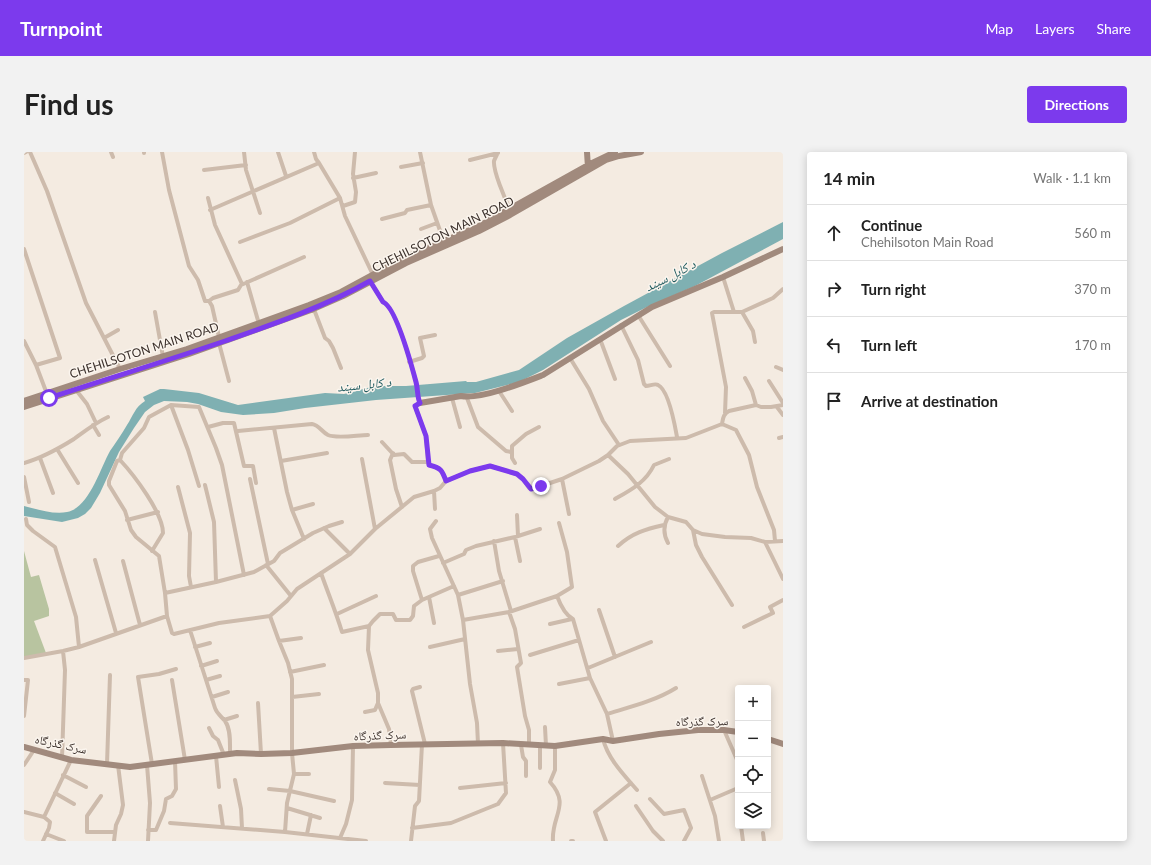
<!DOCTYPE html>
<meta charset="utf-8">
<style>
body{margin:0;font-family:Lato,"Noto Naskh Arabic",sans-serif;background:#f2f2f2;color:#222}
.controls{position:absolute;right:12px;bottom:12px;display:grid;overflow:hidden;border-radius:4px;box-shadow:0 2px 10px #0003}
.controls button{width:36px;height:36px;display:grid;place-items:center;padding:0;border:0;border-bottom:1px solid #e0e0e0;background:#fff;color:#222;font:20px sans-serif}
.stop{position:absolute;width:12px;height:12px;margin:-9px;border:3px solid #7c3aed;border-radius:50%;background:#fff}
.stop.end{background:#7c3aed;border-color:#fff;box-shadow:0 1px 4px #0008}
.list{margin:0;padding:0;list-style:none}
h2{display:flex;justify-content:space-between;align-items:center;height:52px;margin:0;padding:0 16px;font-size:17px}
h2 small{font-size:13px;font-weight:400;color:#767676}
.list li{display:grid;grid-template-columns:26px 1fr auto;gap:12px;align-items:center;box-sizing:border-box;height:56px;padding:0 16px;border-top:1px solid #e0e0e0}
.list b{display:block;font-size:15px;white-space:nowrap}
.list p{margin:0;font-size:13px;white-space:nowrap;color:#767676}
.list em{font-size:13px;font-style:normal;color:#767676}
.icon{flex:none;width:22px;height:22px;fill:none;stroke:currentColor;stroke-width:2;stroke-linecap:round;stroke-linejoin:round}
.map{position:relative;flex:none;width:759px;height:689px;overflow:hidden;border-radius:4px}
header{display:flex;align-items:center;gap:24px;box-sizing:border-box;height:56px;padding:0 20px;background:#7c3aed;color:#fff}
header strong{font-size:19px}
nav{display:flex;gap:22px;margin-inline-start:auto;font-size:14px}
.intro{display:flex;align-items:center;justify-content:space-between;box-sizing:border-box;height:96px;padding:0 24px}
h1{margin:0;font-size:28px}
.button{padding:10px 18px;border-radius:4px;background:#7c3aed;color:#fff;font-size:14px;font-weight:700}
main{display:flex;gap:24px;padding:0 24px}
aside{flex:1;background:#fff;border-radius:4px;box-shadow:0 2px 10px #0003}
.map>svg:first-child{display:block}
</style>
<header>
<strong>Turnpoint</strong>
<nav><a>Map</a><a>Layers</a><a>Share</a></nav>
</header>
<div class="intro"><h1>Find us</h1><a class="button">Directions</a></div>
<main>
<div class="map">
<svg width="759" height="689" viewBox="0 0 759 689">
<rect width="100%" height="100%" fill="#f4ebe1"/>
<path fill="#b8c4a0" d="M 0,399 L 7,425 L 15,423 L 25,457 L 25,464 L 10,469 L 22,501 L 0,505 Z"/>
<path fill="#7fb0b2" d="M 759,70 L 759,87 L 671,134 L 623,155 L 597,168 L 519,218 L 495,230 L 451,241 L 352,248 L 281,256 L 250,261 L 219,263 L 197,260 L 174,252 L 163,250 L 140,249 L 130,253 L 121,260 L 110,276 L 95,300 L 76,341 L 67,356 L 61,362 L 54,366 L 38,370 L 0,364 L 0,354 C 13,357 30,363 43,360 C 65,356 76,317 86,299 C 92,290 98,282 103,273 C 109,264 111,255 121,249 L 119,245 L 136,237 L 140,237 L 175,241 L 214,253 L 301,241 L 320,242 L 351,234 L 382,234 L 442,229 L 443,230 L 452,230 L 495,218 L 543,186 L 600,154 L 698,101 Z"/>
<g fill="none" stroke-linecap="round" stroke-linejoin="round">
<path stroke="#cdbbac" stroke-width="4" d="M 6,0 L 23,39 L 62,151 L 96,217
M 87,0 L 89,5
M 120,0 L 120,1
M 138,0 L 145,38 L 165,114 L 174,128 L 181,149 L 185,149 L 188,154 L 195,185
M 220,0 L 222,18 L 236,61
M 254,0 L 262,24
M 290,0 L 292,7 L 295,11
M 396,0 L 407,53 L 420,90
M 474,0 C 473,3 471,6 470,9 C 469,19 481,47 486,57
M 0,1 L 2,0
M 446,8 L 474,1
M 377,15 L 399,11
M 180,18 L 222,13
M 329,26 L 352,21
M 184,46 L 191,73 L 218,132
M 319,54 L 331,50 L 332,40 L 329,22 L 331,0
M 186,58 L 295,11 L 316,46 L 321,64 L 349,123
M 358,67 L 381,61 L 383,58 L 407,53
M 397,77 L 413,71
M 216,90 L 266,71 L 316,46
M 0,97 L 36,206 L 12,213
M 699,125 L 710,160
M 346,129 L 359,150 C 372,155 388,215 392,230 C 394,237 393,245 396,251 L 391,254 L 402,284 L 404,310
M 223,130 L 235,172
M 185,149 L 189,146 L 214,138 L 217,133 L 280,105
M 287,158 L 291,160 L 301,186 L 305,189 L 309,196 L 317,216
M 131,160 L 139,205
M 718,160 L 749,146 L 759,137
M 614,163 L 646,214
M 597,173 L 614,208 L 620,232 L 622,234 C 626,234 631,231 634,233 C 645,238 651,274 653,285
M 80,186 L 94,178
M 576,187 L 591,227
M 0,189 L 12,213 L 23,242
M 195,191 L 205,229
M 546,206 L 565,237 L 579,269 L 595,293
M 385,210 L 398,206 L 400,204 L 396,186 L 411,183
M 752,215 L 759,218
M 721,226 L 728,239 L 732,253
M 745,229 L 759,251
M 52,238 L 63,252 L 72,271
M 475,239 L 488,259
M 428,246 L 436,275
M 443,246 L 454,275 L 482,299 L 487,300
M 147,253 L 164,298 L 175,334
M 753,255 L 759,263
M 701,261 L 702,235 L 688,161 L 690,160 L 718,160 L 729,179 L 731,190
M 698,272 L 712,278 L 725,303 L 733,335 L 750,378 L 751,389
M 698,272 C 699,267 699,262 705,259 L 732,253 L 737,255 L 747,255 L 759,253
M 69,273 L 75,283
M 184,275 L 199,271 L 210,271 L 220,314 L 229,314 L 232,331
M 250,276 L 263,340 L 268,358 L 280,387
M 214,279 L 288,272 C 295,273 298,280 304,283 C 313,287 334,283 344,283
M 755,286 L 759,285
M 358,290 L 370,303 L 380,302 L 388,310 L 404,310 L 405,313 C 417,316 418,318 422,329
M 33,297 L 54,331
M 369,301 L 366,308 L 372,337 L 378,355
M 584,303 L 604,322 L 631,355 L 644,365 L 662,370 L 669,378 L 678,382 L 701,385 L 727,386 L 741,390 L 759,389
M 16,306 L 29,341
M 338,307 L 351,377
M 96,308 C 110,323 139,361 139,381 L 128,399
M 257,309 L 303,301
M 0,311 C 18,306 34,297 50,287 C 61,279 71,271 84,265
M 491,311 L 488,306 L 488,294 L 502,282 L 515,275
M 0,325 L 5,350
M 226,327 L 244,412
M 538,327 L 545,362
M 181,333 L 190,370 L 192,430
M 154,335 L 166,381 L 165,424 L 167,435
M 410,339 L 411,357
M 591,347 C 607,338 622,330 630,313 L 645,307
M 268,358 L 289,352
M 493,363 L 494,384
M 2,367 L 3,373 L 9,379 L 31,395 L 52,465 L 55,495
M 103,368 L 134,360
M 412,369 L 406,377 L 408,386 L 434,443 L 439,468 L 446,532 L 453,571 L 454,592
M 300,376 L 326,402
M 669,378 L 672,393 L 678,405 L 708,453
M 491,385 L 496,409
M 470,389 L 475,419 L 487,459
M 741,390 L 759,427
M 644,391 C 639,382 639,374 644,365
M 594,394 C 608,381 622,377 640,373
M 71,408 L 92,481
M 99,409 L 116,473
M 419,411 L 440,402 L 442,398 L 452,394 L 491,385 L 516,377
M 242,413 L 267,444
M 297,421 C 304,441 312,460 318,480 L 345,474
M 220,423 L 198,313 L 192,296 L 175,255 L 147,253 L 125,265 L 120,276 L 98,301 L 96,308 L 93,309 L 85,329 L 85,333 L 101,359 L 107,378 L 112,385 L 135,404 L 141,441 L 143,464 L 148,481 L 150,482 L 195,471 L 246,464 L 263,449 L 273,437 L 326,402 L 351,377 L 390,345 L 410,339 L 416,336 L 422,329 L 446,319 L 466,314 L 493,322 L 499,327 L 505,336 L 508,337 L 538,327 L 575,309 L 584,303 L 593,294 L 606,289 L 662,286 L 698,272
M 141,441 L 192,430 L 230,420 L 250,409 L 256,401 L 289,381 L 305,374 L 318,370
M 434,443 L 479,429
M 533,444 L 548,435 L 543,400 L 535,371
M 405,445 L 410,471
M 398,448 L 389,419 L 389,414 L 394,410 L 415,404
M 575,458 L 591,505
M 485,460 L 491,477 L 497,511 L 493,515 L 501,564 L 505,578 L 505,593
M 313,462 L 352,444
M 246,464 L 255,489 L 264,511 L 268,527 L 268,601 L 270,622 L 263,651 L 261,680
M 439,468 L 485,460 L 533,444 C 536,452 541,463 549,467 L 566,526 L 583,562 L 589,589
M 526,472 L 548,467
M 720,475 L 749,461 L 746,455 L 759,448
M 166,478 L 191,556 C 193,562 197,564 201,569 C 207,577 206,592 206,601
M 255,489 L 277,486
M 171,495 L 186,491
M 406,495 L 441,487
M 474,499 L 494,497
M 506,503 L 555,488
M 0,506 L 39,499 L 55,495 L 143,464
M 177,514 L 193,509
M 564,516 L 627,490
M 266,520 L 300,513
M 0,528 L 4,528 L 0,564
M 148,528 L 161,608
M 182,528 L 196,524
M 535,532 L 566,526
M 396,535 L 389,537 L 388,539 L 401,592
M 188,545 L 204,540
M 268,545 L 295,542
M 234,551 L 237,602
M 341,560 L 351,558 L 354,551
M 583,562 C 606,555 631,549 652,536
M 200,568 L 213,564
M 521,575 L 522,594
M 185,576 L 189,584 L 194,588 L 200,603
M 700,578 L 714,610
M 579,587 C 584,607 600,623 613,638
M 367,593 L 365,577 L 354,551 L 354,541 L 344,498 L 345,474 L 349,469 L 356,462 L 369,462 L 372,468 L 386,468 L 389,464 L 390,454 L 398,448 L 430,434
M 497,593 L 499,605 L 502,609 L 502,624
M 516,594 L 516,616
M 192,604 L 195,635
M 38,606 L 41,518 L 39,499
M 83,612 L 86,523
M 128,612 L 114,525 L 135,522 L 152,517
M 0,613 L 10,598
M 123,613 L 126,651 L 124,689
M 270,622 L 285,622
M 39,623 L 62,635
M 678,624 L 691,664 L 695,689
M 211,628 L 217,657 L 218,676
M 361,631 L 396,633
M 436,636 L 482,631
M 713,636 L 714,644
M 245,637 L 266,639 L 310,649
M 31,641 L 50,652
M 77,644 L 63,664 L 63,680 L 91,680
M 626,647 L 640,662 L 660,658 L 667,676 L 660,689
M 686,648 L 714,636
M 196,654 L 199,675
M 612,654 L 629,679 L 639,689
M 263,656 L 296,666
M 0,660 L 20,665 L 26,670 L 25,676 L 19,689
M 20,665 L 47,608
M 146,671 L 261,680 L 342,689
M 717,674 L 719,689
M 388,676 L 427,671 L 474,652 L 482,641 L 479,591
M 124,678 L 132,678 L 140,659 L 142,647 L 148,644 L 152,637 L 151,609
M 739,681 L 740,689
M 22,682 L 40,689
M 283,682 L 287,663
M 316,686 L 322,672 L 328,648 L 329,594
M 90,689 L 92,673 L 97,662 L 99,653 L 94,613
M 387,689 L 391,654 L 395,649 L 398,592
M 529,689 C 527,664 547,653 526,630 L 531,618 L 531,594
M 547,689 L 549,689
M 582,689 L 571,660 L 607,631"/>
<path stroke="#a18a7d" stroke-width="6" d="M 563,0 L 564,16
M 0,249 L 96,217 L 163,197 L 285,153 L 317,140 L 380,106 L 453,75 L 564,13 L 591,0
M 396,251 L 437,244 C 456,248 501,230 519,223 L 628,155 L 699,125 L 759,97
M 0,255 L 165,202 L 287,158 L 319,144 L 382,111 L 455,79 L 486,63 L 582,8 L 595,4 L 617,0
M 744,587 L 759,592
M 0,595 L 47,608 L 106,615 L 213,601 L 237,602 L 268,601 L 329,594 L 367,593 L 479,591 L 531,594 L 579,587 L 589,589 L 635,582 L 674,578 L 700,578 L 714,580"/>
</g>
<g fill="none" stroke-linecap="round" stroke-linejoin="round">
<path stroke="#7c3aed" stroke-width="5" d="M 25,246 C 83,227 142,209 201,189 C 250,172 300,155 346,129 L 359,150 C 372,155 388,215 392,230 C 394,237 393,245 396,251 L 391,254 L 402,284 L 405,313 C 417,316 418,318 422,329 L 446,319 L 466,314 L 493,322 L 499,327 L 507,337 L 517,334"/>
</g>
<g text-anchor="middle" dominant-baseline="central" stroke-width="3" stroke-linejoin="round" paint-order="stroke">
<g font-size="12" fill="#3b302b" stroke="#fbf5ee">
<text transform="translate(419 82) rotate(-26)">CHEHILSOTON MAIN ROAD</text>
<text transform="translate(120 198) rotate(-18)">CHEHILSOTON MAIN ROAD</text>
<text transform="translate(678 569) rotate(-1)">سرک گذرگاه</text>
<text transform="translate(356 583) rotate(-2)">سرک گذرگاه</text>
<text transform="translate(37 592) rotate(12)">سرک گذرگاه</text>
</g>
<g font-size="13" font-style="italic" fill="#1f5a5e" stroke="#fbf5ee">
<text transform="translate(646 123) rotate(-27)">د کابل سيند</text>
<text transform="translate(340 232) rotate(-6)">د کابل سيند</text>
</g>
</g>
</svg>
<div class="controls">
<button>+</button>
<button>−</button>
<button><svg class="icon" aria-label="locate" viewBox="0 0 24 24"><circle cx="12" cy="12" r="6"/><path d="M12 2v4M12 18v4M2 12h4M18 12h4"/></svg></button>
<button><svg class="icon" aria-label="layers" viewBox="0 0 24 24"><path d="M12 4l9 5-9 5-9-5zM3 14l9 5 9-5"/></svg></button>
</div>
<div class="stop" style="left:25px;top:246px"></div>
<div class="stop end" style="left:517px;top:334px"></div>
</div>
<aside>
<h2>14 min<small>Walk · 1.1 km</small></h2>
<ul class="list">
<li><svg class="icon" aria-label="ahead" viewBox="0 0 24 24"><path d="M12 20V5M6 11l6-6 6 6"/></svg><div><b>Continue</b><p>Chehilsoton Main Road</p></div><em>560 m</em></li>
<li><svg class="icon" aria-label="right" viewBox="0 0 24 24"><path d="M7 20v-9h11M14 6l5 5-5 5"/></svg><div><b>Turn right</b></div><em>370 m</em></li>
<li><svg class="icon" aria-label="left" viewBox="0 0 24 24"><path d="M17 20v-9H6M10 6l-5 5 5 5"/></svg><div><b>Turn left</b></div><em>170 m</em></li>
<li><svg class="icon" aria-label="arrive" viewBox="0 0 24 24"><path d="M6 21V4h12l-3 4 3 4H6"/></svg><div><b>Arrive at destination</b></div></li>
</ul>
</aside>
</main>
